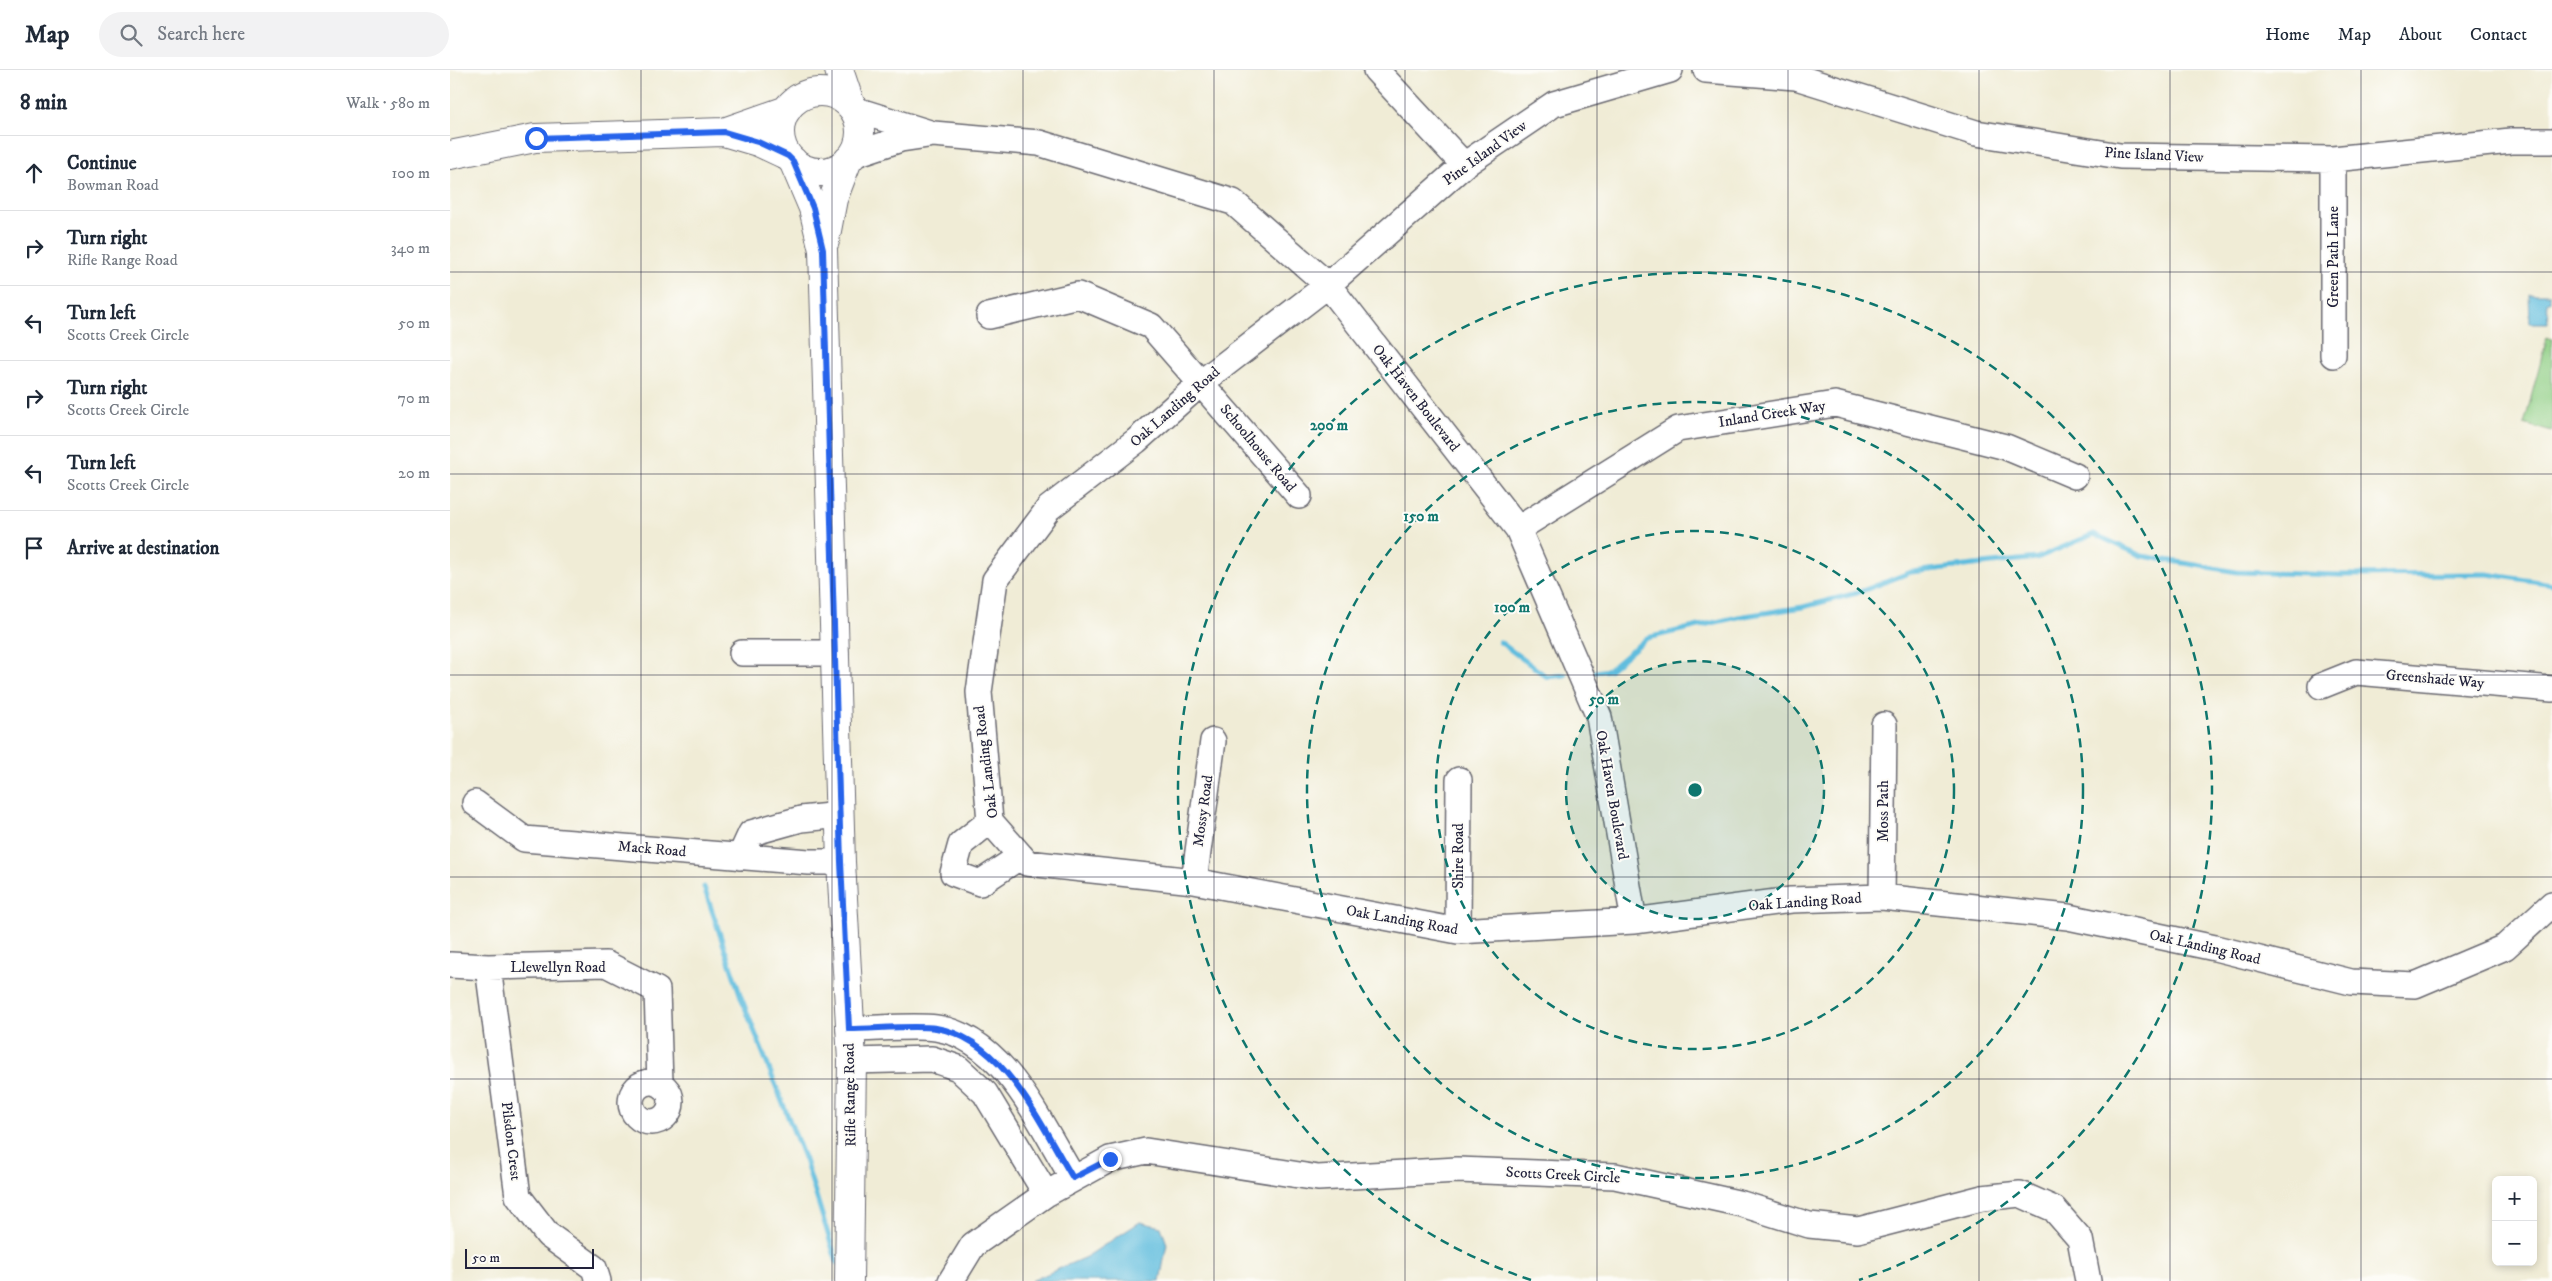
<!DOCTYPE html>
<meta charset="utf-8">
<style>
body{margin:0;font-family:"IM FELL DW Pica",serif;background:#f2f2f3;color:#1f2937}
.controls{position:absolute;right:15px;bottom:15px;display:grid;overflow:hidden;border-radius:8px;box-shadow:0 2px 8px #0003}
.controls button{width:45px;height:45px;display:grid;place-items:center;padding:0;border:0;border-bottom:1px solid #e0e1e3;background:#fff;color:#1f2937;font:25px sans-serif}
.scale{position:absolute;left:15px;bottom:12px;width:129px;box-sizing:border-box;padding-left:5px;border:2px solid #22223b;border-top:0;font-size:14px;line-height:18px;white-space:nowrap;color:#22223b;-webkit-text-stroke:4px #fdfcf7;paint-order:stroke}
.stop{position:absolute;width:15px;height:15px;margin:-11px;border:4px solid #2563eb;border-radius:50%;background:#fff}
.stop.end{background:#2563eb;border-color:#fff;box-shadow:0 1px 5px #0008}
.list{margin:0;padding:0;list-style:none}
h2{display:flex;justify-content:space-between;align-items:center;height:65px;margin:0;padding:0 20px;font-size:21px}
h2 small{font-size:16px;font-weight:400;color:#747a83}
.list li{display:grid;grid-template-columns:32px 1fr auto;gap:15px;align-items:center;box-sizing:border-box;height:75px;padding:0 20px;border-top:1px solid #e0e1e3}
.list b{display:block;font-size:19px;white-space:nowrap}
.list p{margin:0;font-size:16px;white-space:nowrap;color:#747a83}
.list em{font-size:16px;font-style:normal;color:#747a83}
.icon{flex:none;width:28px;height:28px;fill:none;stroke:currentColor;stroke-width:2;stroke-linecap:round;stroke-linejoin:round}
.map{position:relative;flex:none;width:2102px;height:1211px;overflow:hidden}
header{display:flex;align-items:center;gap:30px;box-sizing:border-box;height:70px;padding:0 25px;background:#fff;border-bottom:1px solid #e0e1e3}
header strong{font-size:24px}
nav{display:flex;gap:28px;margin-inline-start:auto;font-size:18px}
.search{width:350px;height:45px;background:#f2f2f3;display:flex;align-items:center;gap:12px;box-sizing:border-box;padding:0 18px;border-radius:28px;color:#747a83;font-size:19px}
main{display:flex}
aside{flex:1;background:#fff}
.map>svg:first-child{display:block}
</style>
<header>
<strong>Map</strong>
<div class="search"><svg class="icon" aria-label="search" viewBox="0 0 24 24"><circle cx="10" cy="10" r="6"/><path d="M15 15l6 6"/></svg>Search here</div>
<nav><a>Home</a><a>Map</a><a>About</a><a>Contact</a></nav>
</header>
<main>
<aside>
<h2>8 min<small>Walk · 580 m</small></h2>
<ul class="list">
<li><svg class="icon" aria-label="ahead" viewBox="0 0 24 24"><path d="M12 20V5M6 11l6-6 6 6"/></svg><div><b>Continue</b><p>Bowman Road</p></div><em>100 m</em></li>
<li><svg class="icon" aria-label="right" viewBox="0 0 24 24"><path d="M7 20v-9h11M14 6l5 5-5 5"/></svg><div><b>Turn right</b><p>Rifle Range Road</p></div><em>340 m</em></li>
<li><svg class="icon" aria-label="left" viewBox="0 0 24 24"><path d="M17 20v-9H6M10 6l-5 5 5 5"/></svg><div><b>Turn left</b><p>Scotts Creek Circle</p></div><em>50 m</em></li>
<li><svg class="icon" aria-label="right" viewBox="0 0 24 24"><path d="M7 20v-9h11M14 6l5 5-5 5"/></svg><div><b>Turn right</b><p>Scotts Creek Circle</p></div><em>70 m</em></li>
<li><svg class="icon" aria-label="left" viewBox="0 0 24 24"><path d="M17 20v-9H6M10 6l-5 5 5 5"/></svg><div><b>Turn left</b><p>Scotts Creek Circle</p></div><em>20 m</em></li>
<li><svg class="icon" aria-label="arrive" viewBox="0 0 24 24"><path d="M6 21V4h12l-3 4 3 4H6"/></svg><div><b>Arrive at destination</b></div></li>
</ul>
</aside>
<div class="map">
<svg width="2102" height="1211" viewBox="0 0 2102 1211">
<rect width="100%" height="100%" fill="#fdfcf7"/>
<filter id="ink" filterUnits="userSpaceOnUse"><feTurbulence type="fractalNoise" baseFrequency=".02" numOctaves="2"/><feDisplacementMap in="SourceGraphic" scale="10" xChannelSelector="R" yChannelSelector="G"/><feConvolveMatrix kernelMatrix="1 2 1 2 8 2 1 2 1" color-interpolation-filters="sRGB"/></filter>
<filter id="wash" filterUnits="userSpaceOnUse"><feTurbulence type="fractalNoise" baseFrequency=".0096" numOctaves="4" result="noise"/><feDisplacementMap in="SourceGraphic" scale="20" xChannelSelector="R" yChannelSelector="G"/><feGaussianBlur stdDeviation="1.12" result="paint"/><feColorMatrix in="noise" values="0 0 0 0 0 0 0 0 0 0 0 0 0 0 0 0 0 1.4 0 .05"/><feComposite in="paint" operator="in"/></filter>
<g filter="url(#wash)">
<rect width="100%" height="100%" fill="#f0ecd6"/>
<path fill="#90cf86" stroke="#597860" d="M 2097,267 L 2102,269 L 2102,362 L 2074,354 Z"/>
<path fill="#60bdde" stroke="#41708c" d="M 2079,224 L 2100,224 L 2100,232 L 2097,232 L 2098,253 L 2080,253 Z
M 690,1152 L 711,1157 L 717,1174 L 710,1211 L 581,1211 L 636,1187 Z"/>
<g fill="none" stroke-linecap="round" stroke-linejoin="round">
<path stroke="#60bdde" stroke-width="5" d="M 1050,572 L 1097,607 L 1115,605
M 1145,602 L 1159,600 L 1197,568 L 1288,547 L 1353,537 L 1407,523 L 1461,502 L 1587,488 L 1644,464 L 1692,486 L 1787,502 L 1890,505 L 2037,504 L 2102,514
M 254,817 L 291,927 L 355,1090 L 387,1193"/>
</g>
</g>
<g filter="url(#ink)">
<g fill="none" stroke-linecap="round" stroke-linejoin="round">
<g stroke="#6a6971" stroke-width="28">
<path id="minor" d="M 926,0 L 1014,95
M 1220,0 L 1104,34 L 1014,95 L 878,215 L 752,312 L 686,371 L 599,438 L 545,510 L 529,622 L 540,751 L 577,793 L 744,811 L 1008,861 L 1184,851 L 1341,830 L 1432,827 L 1618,847 L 1765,878 L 1901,912 L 1965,915 L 2055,877 L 2102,834
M 1256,0 L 1346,7 L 1526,63 L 1670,86 L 1883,89 L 2061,71 L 2102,71
M 403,39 L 483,64 L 589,73 L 783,132 L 878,215 L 1068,459 L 1149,647 L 1184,851
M 403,85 L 451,69 L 478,65
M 539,246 L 628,225 L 701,256 L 849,426
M 1883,285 L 1883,89
M 1068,459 L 1228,359 L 1385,334 L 1556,377 L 1625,406
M 292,583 L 386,583
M 1871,616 L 1906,602 L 2102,619
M 25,733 L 74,769 L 359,792 L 391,792
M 540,751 L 511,774 L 503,803 L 530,813 L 571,786
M 290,787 L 301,763 L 351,749 L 390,745
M 744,811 L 763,671
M 1432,827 L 1434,655
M 1008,861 L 1009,710
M 0,895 L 38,897 L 156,894 L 207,920 L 210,1013
M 38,897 L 68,1126 L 98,1165 L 144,1198 L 148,1211
M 399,959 C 424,959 463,955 486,958 C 554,968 590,1054 623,1108
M 402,991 L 482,989 L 508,998 L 535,1023 L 596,1124
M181 1032a20 20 0 1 1 40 0a20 20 0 1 1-40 0Z
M 501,1211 L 523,1175 L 596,1124 L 660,1089 L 696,1081 L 868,1108 L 1007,1100 L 1165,1106 L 1292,1134 L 1359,1155 L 1408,1160 L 1532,1128 L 1570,1124 L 1604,1139 L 1630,1169 L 1638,1211"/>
</g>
<g stroke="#6a6971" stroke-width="30">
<path id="major" d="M 389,0 L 401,36
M330 62a40 40 0 1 1 80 0a40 40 0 1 1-80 0Z
M 274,62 L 308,72 L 338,86
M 0,85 L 85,68 L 274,62 L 337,40
M 343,91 L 363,138 L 373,180 L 391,792 L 402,991 L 399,1211
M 375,171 L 383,129 L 398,90"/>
</g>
<use href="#minor" stroke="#fff" stroke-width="25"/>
<use href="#major" stroke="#fff" stroke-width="28"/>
</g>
</g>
<g fill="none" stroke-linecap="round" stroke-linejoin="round" filter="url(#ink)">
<path stroke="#2563eb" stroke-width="6" d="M 86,68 L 274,62 L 308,72 L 338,86 L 343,91 L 363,138 L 373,180 L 391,792 L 399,959 C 424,959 463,955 486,958 C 554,969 590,1054 623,1108 L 660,1089"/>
</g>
<path fill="none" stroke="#22223b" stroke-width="1" stroke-opacity="0.55" d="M 191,0 L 191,1211M 382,0 L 382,1211M 573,0 L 573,1211M 764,0 L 764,1211M 955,0 L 955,1211M 1147,0 L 1147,1211M 1338,0 L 1338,1211M 1529,0 L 1529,1211M 1720,0 L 1720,1211M 1911,0 L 1911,1211M 0,202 L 2102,202M 0,404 L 2102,404M 0,605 L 2102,605M 0,807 L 2102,807M 0,1009 L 2102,1009"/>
<circle cx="1245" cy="720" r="129" fill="#0f766e" fill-opacity=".12"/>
<g fill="none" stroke="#0f766e" stroke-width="2.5" stroke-dasharray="9 6">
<circle cx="1245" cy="720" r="129"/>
<circle cx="1245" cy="720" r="259"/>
<circle cx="1245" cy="720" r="388"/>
<path d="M1081 1210A517 517 0 1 1 1409 1210"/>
</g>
<g text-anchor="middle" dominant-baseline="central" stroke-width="4" stroke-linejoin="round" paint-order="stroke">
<g font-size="15" fill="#22223b" stroke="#fdfcf7">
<text transform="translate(1035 83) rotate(-36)">Pine Island View</text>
<text transform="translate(1704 85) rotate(3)">Pine Island View</text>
<text transform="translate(1883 187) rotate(-90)">Green Path Lane</text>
<text transform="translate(966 328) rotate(52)">Oak Haven Boulevard</text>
<text transform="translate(725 337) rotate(-41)">Oak Landing Road</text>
<text transform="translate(1322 344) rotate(-9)">Inland Creek Way</text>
<text transform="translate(808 378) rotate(50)">Schoolhouse Road</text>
<text transform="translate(1985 609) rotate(5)">Greenshade Way</text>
<text transform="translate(536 692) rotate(-97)">Oak Landing Road</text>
<text transform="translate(1162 725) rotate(80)">Oak Haven Boulevard</text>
<text transform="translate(753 741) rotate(-82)">Mossy Road</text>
<text transform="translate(1433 741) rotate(-90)">Moss Path</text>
<text transform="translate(202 779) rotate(5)">Mack Road</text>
<text transform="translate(1008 786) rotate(-90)">Shire Road</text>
<text transform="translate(1355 832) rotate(-4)">Oak Landing Road</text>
<text transform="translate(952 850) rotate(10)">Oak Landing Road</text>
<text transform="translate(1755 877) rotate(13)">Oak Landing Road</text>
<text x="108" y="897">Llewellyn Road</text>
<text transform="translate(400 1025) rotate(-91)">Rifle Range Road</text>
<text transform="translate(61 1071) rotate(83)">Pilsdon Crest</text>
<text transform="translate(1113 1105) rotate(3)">Scotts Creek Circle</text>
</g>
</g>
<circle cx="1245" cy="720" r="8" fill="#0f766e" stroke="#fdfcf7" stroke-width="2.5"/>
<g font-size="15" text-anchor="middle" font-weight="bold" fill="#0f766e" stroke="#fdfcf7" stroke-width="4" stroke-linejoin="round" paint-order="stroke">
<text x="879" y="360">200 m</text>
<text x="971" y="451">150 m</text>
<text x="1062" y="542">100 m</text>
<text x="1154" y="634">50 m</text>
</g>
</svg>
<div class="controls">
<button>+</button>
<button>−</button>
</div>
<div class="scale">50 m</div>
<div class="stop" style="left:86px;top:68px"></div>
<div class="stop end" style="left:660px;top:1089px"></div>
</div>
</main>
